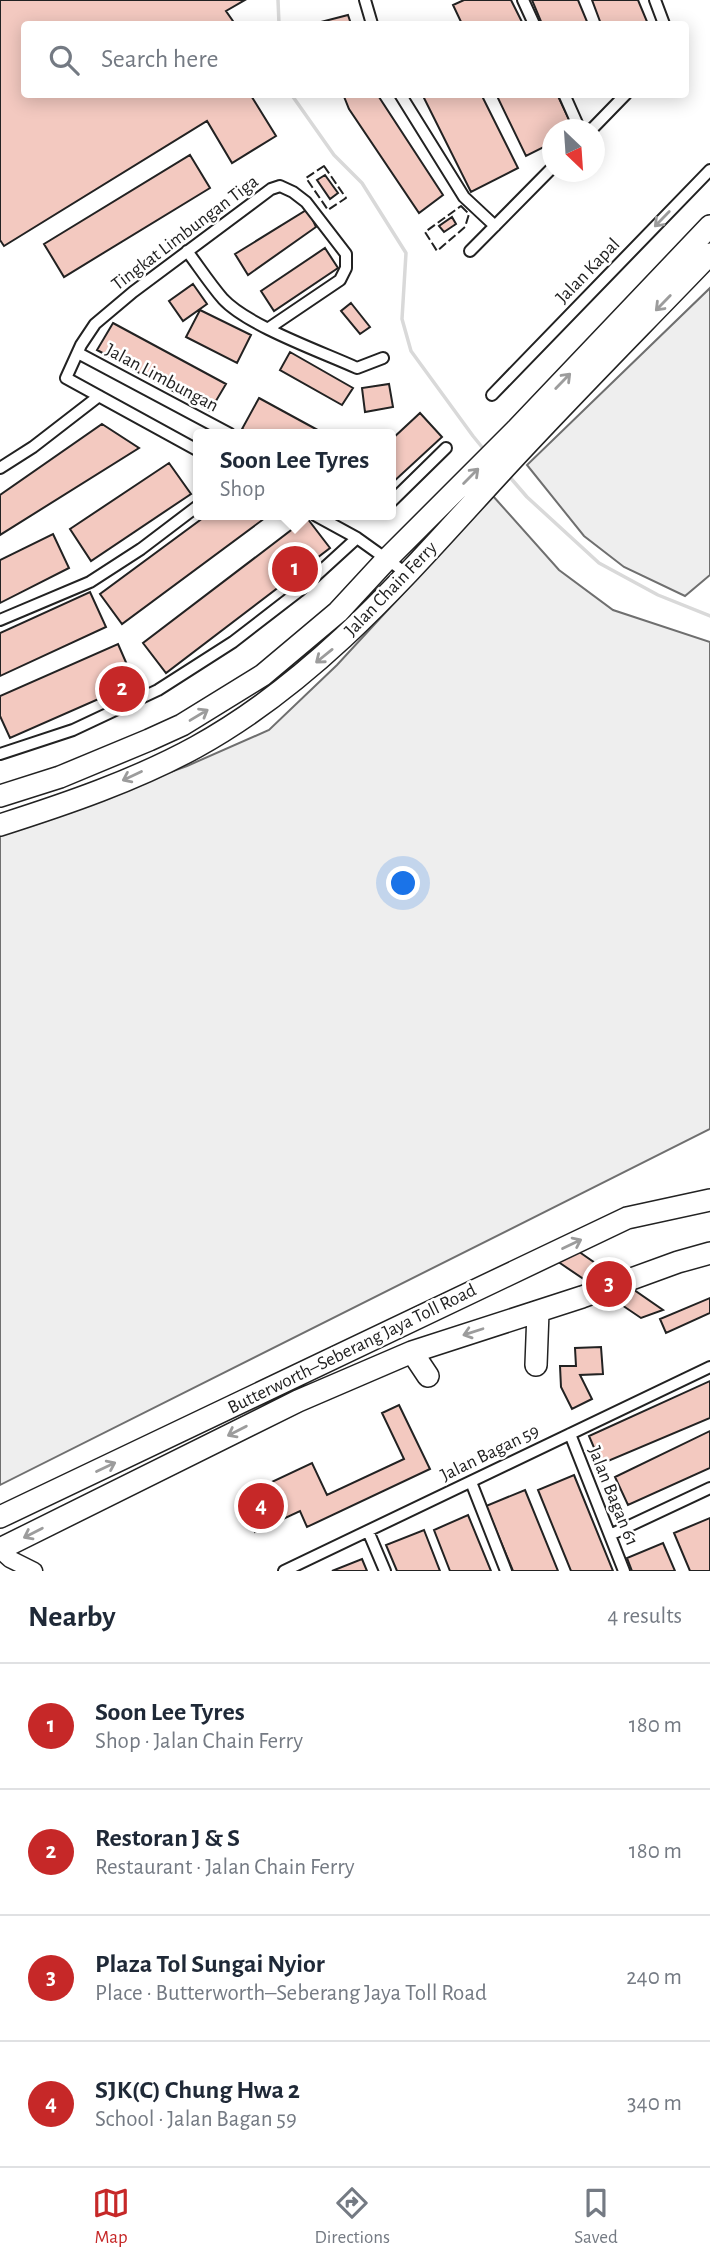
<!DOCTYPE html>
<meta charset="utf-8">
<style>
body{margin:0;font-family:"Alegreya Sans",sans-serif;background:#f6f6f7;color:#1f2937}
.compass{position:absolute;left:542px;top:119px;width:63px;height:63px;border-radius:50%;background:#fff;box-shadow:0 4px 18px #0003;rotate:155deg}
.you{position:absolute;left:404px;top:884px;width:24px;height:24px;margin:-18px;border:5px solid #fff;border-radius:50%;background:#1a73e8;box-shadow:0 0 0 10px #1a73e833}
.badge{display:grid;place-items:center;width:46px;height:46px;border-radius:50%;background:#c62828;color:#fff;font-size:23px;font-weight:700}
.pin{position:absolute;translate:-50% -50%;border:4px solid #fff;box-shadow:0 2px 7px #0006}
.popup{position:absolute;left:193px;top:429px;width:203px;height:91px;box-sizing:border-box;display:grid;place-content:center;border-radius:7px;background:#fff;filter:drop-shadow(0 2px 5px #0005);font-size:23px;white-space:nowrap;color:#747a83}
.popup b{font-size:26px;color:#1f2937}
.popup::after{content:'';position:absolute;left:50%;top:100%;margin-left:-14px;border:14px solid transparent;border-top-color:#fff}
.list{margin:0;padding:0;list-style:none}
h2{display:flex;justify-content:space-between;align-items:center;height:91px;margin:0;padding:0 28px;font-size:30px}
h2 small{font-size:23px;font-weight:400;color:#747a83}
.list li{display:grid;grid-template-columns:46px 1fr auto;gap:21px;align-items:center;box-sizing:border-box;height:126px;padding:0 28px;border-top:2px solid #e0e1e3}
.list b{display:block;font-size:26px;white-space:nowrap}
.list p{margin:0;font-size:23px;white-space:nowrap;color:#747a83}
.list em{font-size:23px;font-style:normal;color:#747a83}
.icon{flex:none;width:38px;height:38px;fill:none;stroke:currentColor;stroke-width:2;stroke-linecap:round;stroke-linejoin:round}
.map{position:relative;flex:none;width:710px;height:1571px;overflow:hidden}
.search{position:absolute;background:#fff;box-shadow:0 4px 18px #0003;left:21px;right:21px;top:21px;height:77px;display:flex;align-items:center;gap:18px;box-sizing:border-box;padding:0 24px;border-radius:7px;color:#747a83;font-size:26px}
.sheet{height:595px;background:#fff}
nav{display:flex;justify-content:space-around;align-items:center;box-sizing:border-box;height:98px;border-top:2px solid #e0e1e3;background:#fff;font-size:19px;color:#747a83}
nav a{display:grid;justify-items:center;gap:4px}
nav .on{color:#c62828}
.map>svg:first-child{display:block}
</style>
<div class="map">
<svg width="710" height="1571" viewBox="0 0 710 1571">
<rect width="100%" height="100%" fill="#fff"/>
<path fill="#eee" stroke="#6f6f6f" stroke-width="2" d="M 710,288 L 710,575 L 685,596 L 624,567 L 584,536 L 527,465 Z
M 493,496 L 559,570 L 613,610 L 710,642 L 710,1129 L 0,1485 L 0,833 L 187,766 L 269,730 L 337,665 Z"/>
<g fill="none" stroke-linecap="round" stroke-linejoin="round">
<path stroke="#d9d9d9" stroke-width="3.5" d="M 278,0 L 279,24
M 291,94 L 334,155 L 362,183 L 406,253 L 402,319 L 411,351 L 473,436 L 486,452
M 508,475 L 527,497 L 599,563 L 658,595 L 710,616"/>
</g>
<path fill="#f3c9c0" stroke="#222" stroke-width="2" d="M 0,0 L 245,0 L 226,11 L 235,24 L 24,24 L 24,94 L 250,94 L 276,136 L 232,163 L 207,121 L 4,246 L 0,240 Z
M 464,0 L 511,0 L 523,24 L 462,24 L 453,5 Z
M 532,0 L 578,0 L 588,24 L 542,24 Z
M 592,0 L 638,0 L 648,24 L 601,24 Z
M 348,15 L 351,24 L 317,23 Z
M 343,94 L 377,94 L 443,195 L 419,213 L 349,109 Z
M 422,94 L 481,94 L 518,168 L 471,192 Z
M 496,94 L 557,94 L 574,130 L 552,130 L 552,143 L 526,156 Z
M 190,155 L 210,188 L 64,277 L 44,244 Z
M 325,175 L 338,193 L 330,199 L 317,180 Z
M 308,209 L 316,227 L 248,275 L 235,254 Z
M 452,217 L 456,224 L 444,232 L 439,226 Z
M 325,248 L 338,268 L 274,311 L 261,291 Z
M 193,284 L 207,304 L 183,321 L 169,301 Z
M 351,303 L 370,327 L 360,334 L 341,311 Z
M 200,310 L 251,335 L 237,363 L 186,337 Z
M 113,323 L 226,384 L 210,411 L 97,350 Z
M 290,352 L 353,388 L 342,405 L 280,370 Z
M 389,384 L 393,407 L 365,412 L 362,388 Z
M 259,398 L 325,434 L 252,434 L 242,429 Z
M 420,413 L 442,437 L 391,484 L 391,440 Z
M 102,424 L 139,448 L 0,535 L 0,495 Z
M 169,463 L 191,494 L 91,561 L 70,529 Z
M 207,515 L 269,515 L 122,624 L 100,594 Z
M 307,518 L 330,548 L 166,673 L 143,643 Z
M 53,534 L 69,568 L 0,603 L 0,560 Z
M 90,592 L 106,627 L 0,676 L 0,633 Z
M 118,644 L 135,683 L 10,738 L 0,716 L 0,696 Z
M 575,1249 L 663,1310 L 641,1318 L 554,1259 Z
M 710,1298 L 710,1313 L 666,1333 L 660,1319 Z
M 601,1347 L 603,1374 L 580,1375 L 592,1399 L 572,1409 L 561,1387 L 560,1366 L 576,1366 L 575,1348 Z
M 710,1381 L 710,1418 L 601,1464 L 589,1436 Z
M 399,1405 L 430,1469 L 307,1527 L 300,1511 L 255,1532 L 238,1498 L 312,1463 L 327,1495 L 404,1459 L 382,1413 Z
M 710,1431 L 710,1468 L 628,1505 L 615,1477 Z
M 574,1475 L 613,1571 L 571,1571 L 538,1490 Z
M 525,1490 L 558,1571 L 513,1571 L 486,1506 Z
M 468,1515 L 491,1571 L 450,1571 L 434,1530 Z
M 710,1518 L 710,1571 L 690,1571 L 674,1533 Z
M 424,1530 L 440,1571 L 397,1571 L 386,1545 Z
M 663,1543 L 675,1571 L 632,1571 L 627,1558 Z
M 362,1559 L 367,1571 L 332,1571 Z"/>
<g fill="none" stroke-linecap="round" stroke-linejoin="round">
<g stroke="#222" stroke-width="14">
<path id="street" d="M 365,0 L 372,24
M 523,0 L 534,24
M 655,0 L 664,24
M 400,94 L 464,197 L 495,226
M 564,94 L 580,130
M 591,130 L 626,94
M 187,251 C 199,267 210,284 223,299 C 248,326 322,352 357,368 L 383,358
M 470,251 L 552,168
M 78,353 L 230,434
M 492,395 L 710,170
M 199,451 L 66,378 L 81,345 L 95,324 L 133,292 L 271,189 L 280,186 L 293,192 L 306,202 L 346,254 L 346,268 L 340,280 L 269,328
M 0,468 L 33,447 L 99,396
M 391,502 L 446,448
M 315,515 L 357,538 L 406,573
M 0,620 L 90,582 L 141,549 L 199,505
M 0,754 L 73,730 L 158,690 L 233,642 L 299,591 L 357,538
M 570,1434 L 624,1571
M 471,1482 L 506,1571
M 368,1531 L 385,1571
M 610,1535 L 710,1488
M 284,1571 L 710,1367"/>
</g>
<g stroke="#222" stroke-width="19">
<path id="secondary" d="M 0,1550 L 10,1559 L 34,1571"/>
</g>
<g stroke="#222" stroke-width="24">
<path id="highway" d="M 0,796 L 60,777 L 149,740 L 182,725 L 263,675 L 338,612 L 387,559 L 516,430 L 710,226
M 0,825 C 66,804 136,780 196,747 C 319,679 408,573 501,472 C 569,398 640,327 710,254
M 412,1352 L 428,1376
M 536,1365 L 538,1312
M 0,1517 L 627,1218 L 710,1200
M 0,1549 L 298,1401 L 412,1352 L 582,1297 L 678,1262 L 710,1253"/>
</g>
<use href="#street" stroke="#fff" stroke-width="10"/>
<use href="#secondary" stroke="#fff" stroke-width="16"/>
<use href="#highway" stroke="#fff" stroke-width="21"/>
<path stroke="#222" stroke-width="2" stroke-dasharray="9 3.5" stroke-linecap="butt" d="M 324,166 L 346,198 L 328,210 L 306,178 Z
M 461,206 L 469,214 L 465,227 L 437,251 L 425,232 Z"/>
</g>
<defs><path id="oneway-shaft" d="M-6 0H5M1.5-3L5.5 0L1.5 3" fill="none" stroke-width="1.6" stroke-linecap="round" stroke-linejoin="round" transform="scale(1.75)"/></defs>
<g stroke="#9c9c9c">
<use href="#oneway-shaft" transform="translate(662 219) rotate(134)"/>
<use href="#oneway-shaft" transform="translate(663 303) rotate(134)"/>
<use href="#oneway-shaft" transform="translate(563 381) rotate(-46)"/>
<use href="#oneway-shaft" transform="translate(471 476) rotate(-45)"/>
<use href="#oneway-shaft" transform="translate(324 656) rotate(141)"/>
<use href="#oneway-shaft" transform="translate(199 715) rotate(-31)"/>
<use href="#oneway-shaft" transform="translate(132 776) rotate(155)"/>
<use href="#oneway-shaft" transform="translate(572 1244) rotate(-26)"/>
<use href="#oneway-shaft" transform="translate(473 1332) rotate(162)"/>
<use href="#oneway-shaft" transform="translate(237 1431) rotate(153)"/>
<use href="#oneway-shaft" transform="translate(106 1467) rotate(-25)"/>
<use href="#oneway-shaft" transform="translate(33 1533) rotate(153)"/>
</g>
<g text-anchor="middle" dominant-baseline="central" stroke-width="5" stroke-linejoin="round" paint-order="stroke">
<g font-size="19" fill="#222" stroke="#fff">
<text transform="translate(185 233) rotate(-37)">Tingkat Limbungan Tiga</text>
<text transform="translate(588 271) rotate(-46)">Jalan Kapal</text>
<text transform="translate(162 378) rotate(28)">Jalan Limbungan</text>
<text transform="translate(391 589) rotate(-46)">Jalan Chain Ferry</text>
<text transform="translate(352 1349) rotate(-26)">Butterworth–Seberang Jaya Toll Road</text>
<text transform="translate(490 1453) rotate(-26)">Jalan Bagan 59</text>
<text transform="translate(613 1496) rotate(68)">Jalan Bagan 61</text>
</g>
</g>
</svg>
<svg class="compass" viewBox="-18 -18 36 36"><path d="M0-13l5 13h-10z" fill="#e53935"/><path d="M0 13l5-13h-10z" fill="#747a83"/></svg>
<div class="you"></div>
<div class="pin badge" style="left:295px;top:569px">1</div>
<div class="popup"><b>Soon Lee Tyres</b>Shop</div>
<div class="pin badge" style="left:122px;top:689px">2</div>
<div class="pin badge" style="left:609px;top:1284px">3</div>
<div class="pin badge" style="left:261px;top:1506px">4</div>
<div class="search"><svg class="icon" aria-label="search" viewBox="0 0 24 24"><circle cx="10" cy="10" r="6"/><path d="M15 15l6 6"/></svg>Search here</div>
</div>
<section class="sheet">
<h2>Nearby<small>4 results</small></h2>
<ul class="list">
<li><span class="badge">1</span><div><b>Soon Lee Tyres</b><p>Shop · Jalan Chain Ferry</p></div><em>180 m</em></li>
<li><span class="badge">2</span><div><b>Restoran J &amp; S</b><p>Restaurant · Jalan Chain Ferry</p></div><em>180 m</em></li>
<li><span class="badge">3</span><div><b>Plaza Tol Sungai Nyior</b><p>Place · Butterworth–Seberang Jaya Toll Road</p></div><em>240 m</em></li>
<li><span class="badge">4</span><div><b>SJK(C) Chung Hwa 2</b><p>School · Jalan Bagan 59</p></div><em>340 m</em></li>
</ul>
</section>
<nav>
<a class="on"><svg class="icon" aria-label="map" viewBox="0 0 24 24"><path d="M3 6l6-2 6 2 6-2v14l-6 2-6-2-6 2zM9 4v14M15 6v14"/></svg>Map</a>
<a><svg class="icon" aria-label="directions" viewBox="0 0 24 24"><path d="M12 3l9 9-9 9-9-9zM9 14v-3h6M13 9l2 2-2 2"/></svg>Directions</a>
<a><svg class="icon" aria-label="saved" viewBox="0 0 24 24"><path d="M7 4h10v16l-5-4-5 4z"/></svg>Saved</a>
</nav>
